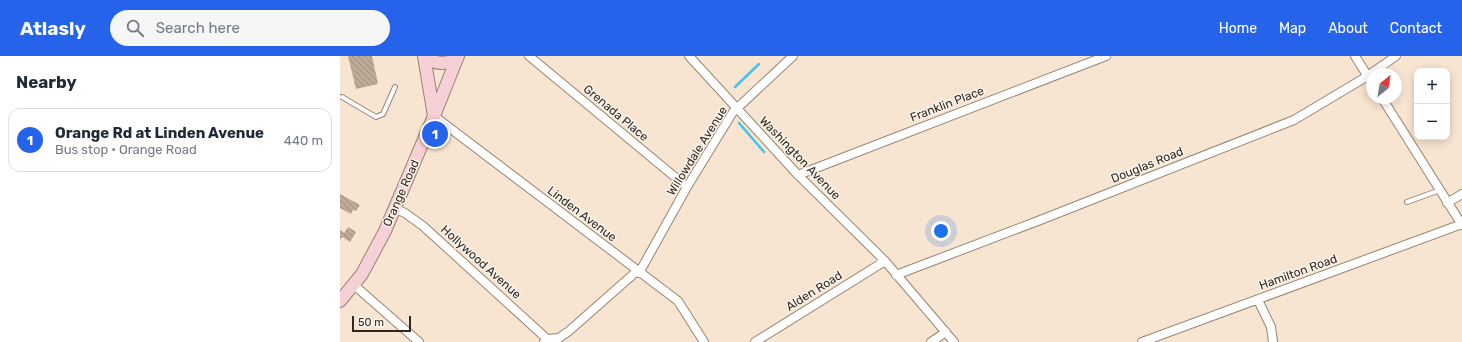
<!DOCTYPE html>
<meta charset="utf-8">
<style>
body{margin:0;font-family:Rubik,sans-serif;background:#f6f6f7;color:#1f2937}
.controls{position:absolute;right:12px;top:12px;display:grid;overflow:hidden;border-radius:8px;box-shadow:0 2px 10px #0003}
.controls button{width:36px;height:36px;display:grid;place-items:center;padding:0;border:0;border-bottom:1px solid #e0e1e3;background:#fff;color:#1f2937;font:20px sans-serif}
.compass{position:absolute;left:1026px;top:12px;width:36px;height:36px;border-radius:50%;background:#fff;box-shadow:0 2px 10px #0003;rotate:31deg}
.scale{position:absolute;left:12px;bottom:10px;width:59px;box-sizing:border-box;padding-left:4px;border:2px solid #302921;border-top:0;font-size:11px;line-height:14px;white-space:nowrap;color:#302921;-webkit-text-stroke:3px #fcf4ec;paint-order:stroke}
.you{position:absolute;left:601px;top:175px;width:14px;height:14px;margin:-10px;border:3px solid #fff;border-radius:50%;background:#1a73e8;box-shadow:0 0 0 6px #1a73e833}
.badge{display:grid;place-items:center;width:26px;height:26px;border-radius:50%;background:#2563eb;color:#fff;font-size:13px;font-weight:700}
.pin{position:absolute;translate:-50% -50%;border:2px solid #fff;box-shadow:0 1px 4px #0006}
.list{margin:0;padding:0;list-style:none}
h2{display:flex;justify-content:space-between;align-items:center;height:52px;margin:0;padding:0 16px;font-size:17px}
h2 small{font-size:13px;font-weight:400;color:#747a83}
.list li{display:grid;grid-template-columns:26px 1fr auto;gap:12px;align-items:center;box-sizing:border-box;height:64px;margin:0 8px 8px;padding:0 8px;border:1px solid #e0e1e3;border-radius:12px}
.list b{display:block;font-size:15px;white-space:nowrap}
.list p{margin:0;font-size:13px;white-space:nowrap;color:#747a83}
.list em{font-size:13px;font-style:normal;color:#747a83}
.icon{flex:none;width:22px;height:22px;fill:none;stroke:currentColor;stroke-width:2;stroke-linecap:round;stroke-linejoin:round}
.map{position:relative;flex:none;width:1122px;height:286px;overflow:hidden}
header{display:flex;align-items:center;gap:24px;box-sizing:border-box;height:56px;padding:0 20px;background:#2563eb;color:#fff}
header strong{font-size:19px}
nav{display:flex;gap:22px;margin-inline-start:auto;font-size:14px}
.search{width:280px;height:36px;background:#f6f6f7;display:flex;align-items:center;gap:10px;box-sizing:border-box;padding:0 14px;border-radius:22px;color:#747a83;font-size:15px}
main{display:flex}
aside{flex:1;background:#fff}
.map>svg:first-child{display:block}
</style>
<header>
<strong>Atlasly</strong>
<div class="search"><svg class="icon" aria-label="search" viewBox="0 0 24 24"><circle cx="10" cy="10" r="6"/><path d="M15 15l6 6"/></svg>Search here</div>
<nav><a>Home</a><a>Map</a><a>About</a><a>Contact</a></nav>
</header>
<main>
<aside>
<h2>Nearby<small></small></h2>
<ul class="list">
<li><span class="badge">1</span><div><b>Orange Rd at Linden Avenue</b><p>Bus stop · Orange Road</p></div><em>440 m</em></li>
</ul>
</aside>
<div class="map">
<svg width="1122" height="286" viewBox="0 0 1122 286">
<defs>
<pattern id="building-back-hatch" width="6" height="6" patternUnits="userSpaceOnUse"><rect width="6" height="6" fill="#bdab97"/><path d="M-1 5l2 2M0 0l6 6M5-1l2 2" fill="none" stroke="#9a8b7b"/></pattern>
</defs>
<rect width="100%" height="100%" fill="#f8e5d1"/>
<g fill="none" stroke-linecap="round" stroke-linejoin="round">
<path stroke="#45c3ea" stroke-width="2.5" d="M 395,31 L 419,8
M 399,67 L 424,96"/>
</g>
<path fill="url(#building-back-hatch)" d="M 8,0 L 32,0 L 38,28 L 16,33 Z
M 0,138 L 20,149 L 16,155 L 13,154 L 11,158 L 0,152 Z
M 8,171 L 16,176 L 10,186 L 2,181 L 0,184 L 0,174 L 4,177 Z"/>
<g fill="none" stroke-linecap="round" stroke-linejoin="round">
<g stroke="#968572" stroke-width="6">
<path id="lane" d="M 2,41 L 36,61 L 43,58 L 55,31
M 1067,146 L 1100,134"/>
</g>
<g stroke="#968572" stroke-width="10">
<path id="street" d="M 189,0 L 347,131
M 349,0 L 458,119 L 545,205 L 614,286
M 1015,0 L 1032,27
M 1042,42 L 1122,169
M 94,60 L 338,245 L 364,286
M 458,119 L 766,0
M 1107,147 L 1122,138
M 56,153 L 65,157 L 83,170 L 207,283
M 299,217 L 347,131 L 393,56 L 453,0
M 556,219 L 703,163 L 954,64 L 1026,21 L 1056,0
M 14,229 L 79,286
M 918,244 L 931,271 L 933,286
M 204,286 L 207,283 L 219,282 L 229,275 L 297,215
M 415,286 L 545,205
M 591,286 L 606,276
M 802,286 L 1122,168"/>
</g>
<g stroke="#968572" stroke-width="14">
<path id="secondary" d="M 84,0 L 94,60
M 86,0 C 94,9 105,8 116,4
M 0,245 L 22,218 L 45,175 L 94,60 L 118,0"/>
</g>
<use href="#lane" stroke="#fff" stroke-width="4"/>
<use href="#street" stroke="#fff" stroke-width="8"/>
<use href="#secondary" stroke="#f6cfd7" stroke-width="12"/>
</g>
<g text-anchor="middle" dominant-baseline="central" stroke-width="3" stroke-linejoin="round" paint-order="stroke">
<g font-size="12" fill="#302921" stroke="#fcf4ec">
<text transform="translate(607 48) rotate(-21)">Franklin Place</text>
<text transform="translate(276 57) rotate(40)">Grenada Place</text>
<text transform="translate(357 95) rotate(-58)">Willowdale Avenue</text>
<text transform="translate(460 102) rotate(46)">Washington Avenue</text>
<text transform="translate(807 109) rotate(-22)">Douglas Road</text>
<text transform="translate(61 137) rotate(-66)">Orange Road</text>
<text transform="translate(242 158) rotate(37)">Linden Avenue</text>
<text transform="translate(141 206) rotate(42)">Hollywood Avenue</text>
<text transform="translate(958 216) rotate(-20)">Hamilton Road</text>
<text transform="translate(474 235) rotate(-32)">Alden Road</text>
</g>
</g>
</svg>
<div class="controls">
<button>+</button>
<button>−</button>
</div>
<svg class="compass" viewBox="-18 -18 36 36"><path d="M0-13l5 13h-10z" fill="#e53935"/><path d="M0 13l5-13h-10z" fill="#747a83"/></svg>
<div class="scale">50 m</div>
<div class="you"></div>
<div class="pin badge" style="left:95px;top:78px">1</div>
</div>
</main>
